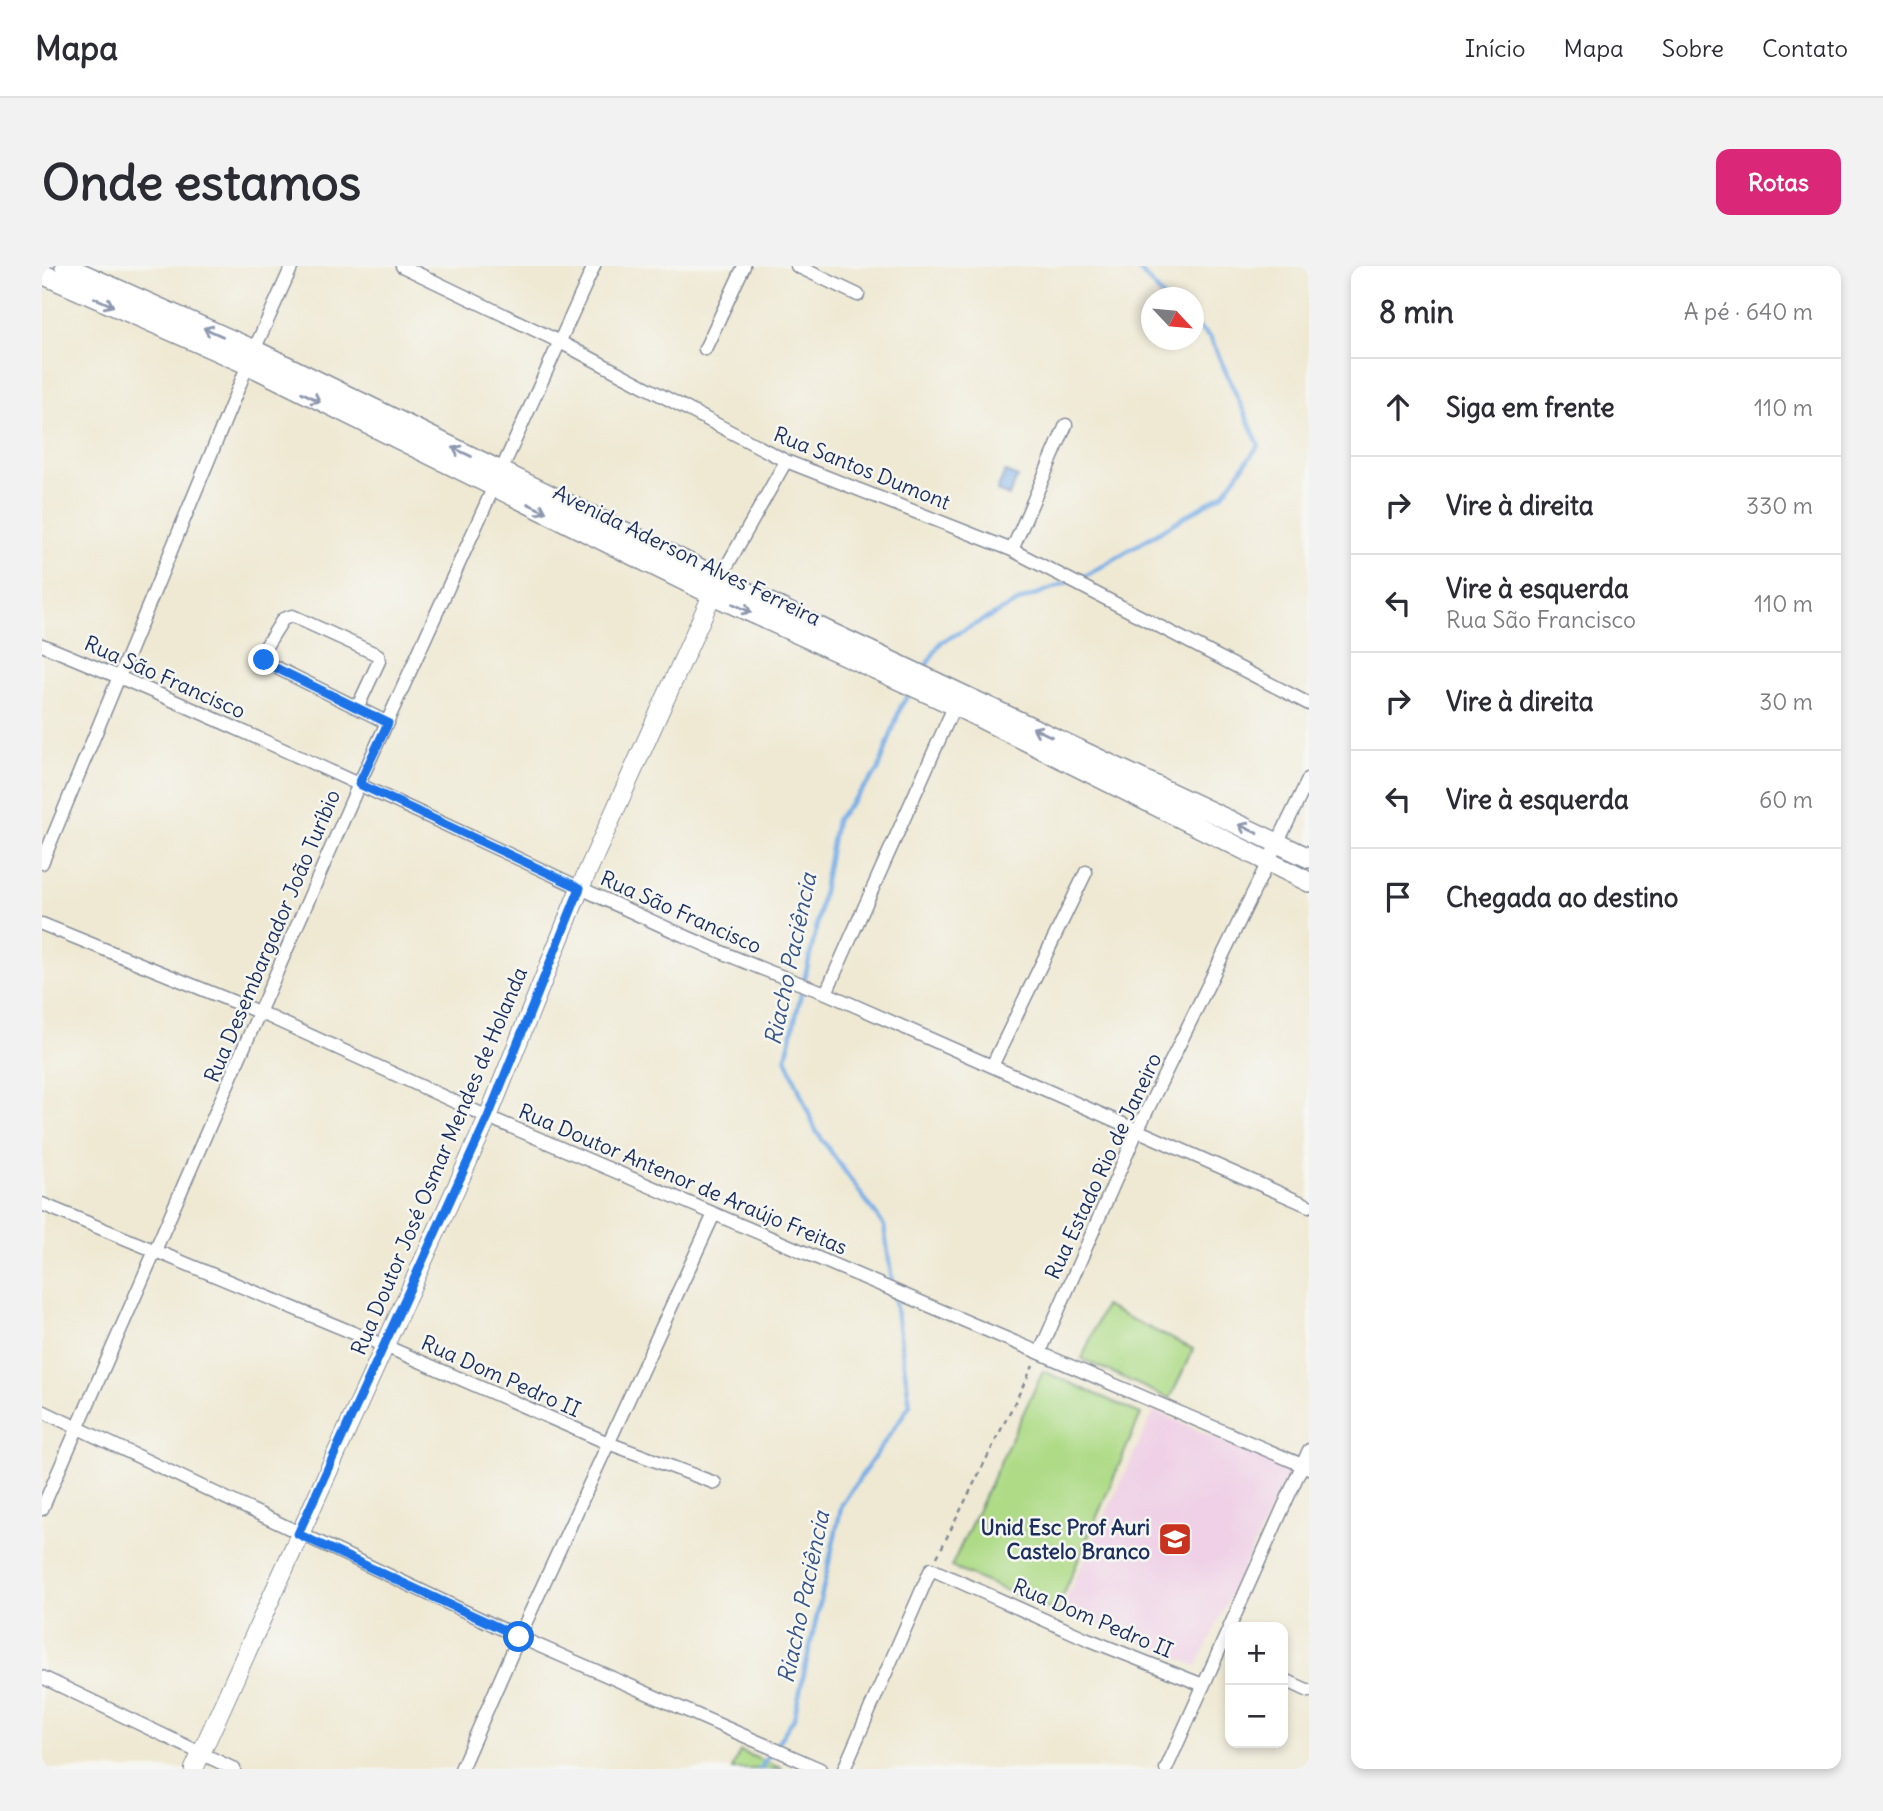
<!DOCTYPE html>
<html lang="pt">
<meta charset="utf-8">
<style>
body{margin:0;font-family:Delius,sans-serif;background:#f2f2f3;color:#2b2b33}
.controls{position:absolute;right:21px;bottom:21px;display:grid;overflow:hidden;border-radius:14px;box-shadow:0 4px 10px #0003}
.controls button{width:63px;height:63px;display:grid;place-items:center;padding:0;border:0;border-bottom:2px solid #e1e1e2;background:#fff;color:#2b2b33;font:35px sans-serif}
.compass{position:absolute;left:1099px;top:21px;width:63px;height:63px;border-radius:50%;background:#fff;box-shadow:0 4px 10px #0003;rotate:116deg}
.stop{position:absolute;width:21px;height:21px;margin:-16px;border:5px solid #1a73e8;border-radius:50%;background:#fff}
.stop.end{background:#1a73e8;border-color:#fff;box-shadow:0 2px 7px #0008}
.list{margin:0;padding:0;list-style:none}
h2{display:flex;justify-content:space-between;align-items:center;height:91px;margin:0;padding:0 28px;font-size:30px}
h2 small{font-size:23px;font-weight:400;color:#7c7c81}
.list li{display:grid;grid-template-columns:46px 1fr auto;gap:21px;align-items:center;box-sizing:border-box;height:98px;padding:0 28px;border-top:2px solid #e1e1e2}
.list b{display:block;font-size:26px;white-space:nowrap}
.list p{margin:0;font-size:23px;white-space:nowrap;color:#7c7c81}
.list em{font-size:23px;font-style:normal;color:#7c7c81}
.icon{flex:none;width:38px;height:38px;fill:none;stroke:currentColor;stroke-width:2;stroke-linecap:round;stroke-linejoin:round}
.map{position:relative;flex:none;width:1267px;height:1503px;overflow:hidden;border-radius:14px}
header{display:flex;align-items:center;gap:42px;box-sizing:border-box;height:98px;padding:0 35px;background:#fff;border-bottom:2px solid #e1e1e2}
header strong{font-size:33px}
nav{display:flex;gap:38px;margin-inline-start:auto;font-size:24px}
.intro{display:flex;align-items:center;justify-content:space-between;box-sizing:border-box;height:168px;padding:0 42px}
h1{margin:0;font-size:49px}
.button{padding:18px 32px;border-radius:14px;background:#db2777;color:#fff;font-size:24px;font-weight:700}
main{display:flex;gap:42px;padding:0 42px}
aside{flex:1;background:#fff;border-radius:14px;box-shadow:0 4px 10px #0003}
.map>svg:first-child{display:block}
</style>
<header>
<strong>Mapa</strong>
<nav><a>Início</a><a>Mapa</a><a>Sobre</a><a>Contato</a></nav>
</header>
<div class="intro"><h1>Onde estamos</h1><a class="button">Rotas</a></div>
<main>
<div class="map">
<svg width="1267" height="1503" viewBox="0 0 1267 1503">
<rect width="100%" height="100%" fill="#f6f6f2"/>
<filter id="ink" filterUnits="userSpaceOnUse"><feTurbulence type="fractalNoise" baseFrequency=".0143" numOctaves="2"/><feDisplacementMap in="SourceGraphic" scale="14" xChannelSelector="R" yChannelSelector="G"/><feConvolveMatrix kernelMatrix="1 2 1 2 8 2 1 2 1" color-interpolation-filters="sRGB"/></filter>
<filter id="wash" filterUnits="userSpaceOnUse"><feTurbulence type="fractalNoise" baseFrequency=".00686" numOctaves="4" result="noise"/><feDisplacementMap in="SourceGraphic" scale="28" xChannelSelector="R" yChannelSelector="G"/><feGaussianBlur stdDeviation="1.57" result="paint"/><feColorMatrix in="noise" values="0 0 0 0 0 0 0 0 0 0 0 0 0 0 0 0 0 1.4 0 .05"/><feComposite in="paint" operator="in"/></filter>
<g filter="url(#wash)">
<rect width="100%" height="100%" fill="#efe9d3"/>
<path fill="#efd0e6" d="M 1112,1145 L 1247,1205 L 1155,1400 L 1020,1342 Z"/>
<path fill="#afdb87" stroke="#658572" stroke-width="2" d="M 1062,1040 L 1151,1083 L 1128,1133 L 1040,1093 Z
M 1001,1105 L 1099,1148 L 1014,1346 L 909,1301 Z
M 698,1485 L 741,1503 L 690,1503 Z"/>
<path fill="#78aee6" stroke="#4a6ea2" stroke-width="2" d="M 963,206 L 976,211 L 967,230 L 955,225 Z"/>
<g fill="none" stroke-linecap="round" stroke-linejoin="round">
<path stroke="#78aee6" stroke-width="4.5" d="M 1094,0 L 1122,32
M 1034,313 L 1045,309 L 1181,228 L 1217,179 L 1169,73 L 1152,57
M 882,403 L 899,376 L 980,334 L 1026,316
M 718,1503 L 752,1452 L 800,1238 L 868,1139 L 842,960 L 774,865 L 744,792 L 774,664 L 794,554 L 836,505 L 859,440 L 868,426"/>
</g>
</g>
<g filter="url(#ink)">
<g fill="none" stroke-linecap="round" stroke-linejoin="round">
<g stroke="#858c98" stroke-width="15">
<path id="street" d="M 360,0 L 516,75 L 744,195 L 970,284 L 1267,438
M 755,0 L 816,29
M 663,83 L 702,0
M 970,284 L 1024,159
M 678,312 L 744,195
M 0,379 C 157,443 310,515 464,587 C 569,636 674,688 784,727 L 1267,940
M 316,440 L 337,395 L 336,389 L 255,352 L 250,350 L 241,353 L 221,385 L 221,389 L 225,397 L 346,457
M 0,597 L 212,84 L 250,0
M 0,658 L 219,747 L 446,851 L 1267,1202
M 784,727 L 915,434
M 950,800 L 1044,606
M 0,938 L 343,1080 L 566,1177 L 673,1217
M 998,1086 L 1095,865 L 1267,512
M 0,1145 L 477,1371 L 778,1503
M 0,1243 L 317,518 L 552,0
M 0,1411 L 192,1503
M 1241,1413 L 1267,1425
M 419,1503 L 477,1371 L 672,948
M 802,1503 L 889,1303 L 1043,1372 L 1161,1419
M 1124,1503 L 1267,1184"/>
</g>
<g stroke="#858c98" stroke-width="20">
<path id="secondary" d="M 152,1503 L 446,851 L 538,622 L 675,318"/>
</g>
<g stroke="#858c98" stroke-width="22">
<path id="primary" d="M 23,0 L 212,84 L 783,364 L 1267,592
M 0,8 L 207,99 L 671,329 L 912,439 L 1267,616"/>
</g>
<path stroke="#858c98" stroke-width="2.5" stroke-dasharray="5 5" stroke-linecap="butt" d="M 895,1291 L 991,1100"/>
<use href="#street" stroke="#fff" stroke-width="12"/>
<use href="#secondary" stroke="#fff" stroke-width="18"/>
<use href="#primary" stroke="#fff" stroke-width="19"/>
</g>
<defs><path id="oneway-shaft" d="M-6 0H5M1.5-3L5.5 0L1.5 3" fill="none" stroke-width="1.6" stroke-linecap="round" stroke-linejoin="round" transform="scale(1.75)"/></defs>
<g stroke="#8d97ae">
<use href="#oneway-shaft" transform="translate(62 36) rotate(24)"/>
<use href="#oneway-shaft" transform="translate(171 66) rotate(-156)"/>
<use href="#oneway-shaft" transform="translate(269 131) rotate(27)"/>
<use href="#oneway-shaft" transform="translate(420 186) rotate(-154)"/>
<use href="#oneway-shaft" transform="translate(495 242) rotate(25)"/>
<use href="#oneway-shaft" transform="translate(700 342) rotate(25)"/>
<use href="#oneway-shaft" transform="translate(1000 466) rotate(-155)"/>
<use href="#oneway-shaft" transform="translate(1206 563) rotate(-155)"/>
</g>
</g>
<g fill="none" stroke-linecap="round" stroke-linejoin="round" filter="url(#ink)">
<path stroke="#1a73e8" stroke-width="9" d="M 222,394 L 230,400 L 346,457 L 317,518 L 538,622 L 446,851 L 256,1268 L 477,1371"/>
</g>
<defs>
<g id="school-square" transform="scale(1.75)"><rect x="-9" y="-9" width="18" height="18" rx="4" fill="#c8321e" stroke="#f6f6f2"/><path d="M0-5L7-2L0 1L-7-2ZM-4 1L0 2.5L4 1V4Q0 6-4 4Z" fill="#fff"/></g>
</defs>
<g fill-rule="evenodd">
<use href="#school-square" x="1133" y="1273"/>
</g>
<g text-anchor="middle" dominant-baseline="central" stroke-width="5" stroke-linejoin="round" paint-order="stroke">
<g font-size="21" fill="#1b2f5e" stroke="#f6f6f2">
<text transform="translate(820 202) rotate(22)">Rua Santos Dumont</text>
<text transform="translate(645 289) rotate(26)">Avenida Aderson Alves Ferreira</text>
<text transform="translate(123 411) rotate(24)">Rua São Francisco</text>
<text transform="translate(639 646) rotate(24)">Rua São Francisco</text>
<text transform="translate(230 670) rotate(-67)">Rua Desembargador João Turíbio</text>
<text transform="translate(397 895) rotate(-67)">Rua Doutor José Osmar Mendes de Holanda</text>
<text transform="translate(1061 900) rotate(-65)">Rua Estado Rio de Janeiro</text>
<text transform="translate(641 913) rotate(23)">Rua Doutor Antenor de Araújo Freitas</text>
<text transform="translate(459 1110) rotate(24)">Rua Dom Pedro II</text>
<text transform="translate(1051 1352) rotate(23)">Rua Dom Pedro II</text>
</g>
<g font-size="21" font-weight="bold" fill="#1b2f5e" stroke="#f6f6f2" text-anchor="end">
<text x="1108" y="1261">Unid Esc Prof Auri<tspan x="1108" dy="24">Castelo Branco</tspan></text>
</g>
<g font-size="23" font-style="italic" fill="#375587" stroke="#f6f6f2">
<text transform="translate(748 693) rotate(-78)">Riacho Paciência</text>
<text transform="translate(761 1331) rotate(-78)">Riacho Paciência</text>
</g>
</g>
</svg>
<div class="controls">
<button>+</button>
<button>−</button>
</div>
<svg class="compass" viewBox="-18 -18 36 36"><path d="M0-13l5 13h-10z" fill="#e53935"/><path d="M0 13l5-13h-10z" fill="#7c7c81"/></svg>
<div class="stop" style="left:477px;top:1371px"></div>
<div class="stop end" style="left:222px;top:394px"></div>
</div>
<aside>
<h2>8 min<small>A pé · 640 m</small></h2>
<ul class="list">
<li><svg class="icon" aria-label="ahead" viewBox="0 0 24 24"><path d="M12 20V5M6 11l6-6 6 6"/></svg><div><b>Siga em frente</b></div><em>110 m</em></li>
<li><svg class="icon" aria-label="right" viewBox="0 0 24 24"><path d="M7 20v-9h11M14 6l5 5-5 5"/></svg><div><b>Vire à direita</b></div><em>330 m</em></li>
<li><svg class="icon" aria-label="left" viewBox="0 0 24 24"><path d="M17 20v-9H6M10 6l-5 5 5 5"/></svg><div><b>Vire à esquerda</b><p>Rua São Francisco</p></div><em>110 m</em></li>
<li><svg class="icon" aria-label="right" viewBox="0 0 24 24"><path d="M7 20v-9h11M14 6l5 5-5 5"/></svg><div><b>Vire à direita</b></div><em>30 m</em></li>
<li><svg class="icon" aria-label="left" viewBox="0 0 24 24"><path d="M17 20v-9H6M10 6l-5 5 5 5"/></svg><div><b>Vire à esquerda</b></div><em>60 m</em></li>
<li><svg class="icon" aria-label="arrive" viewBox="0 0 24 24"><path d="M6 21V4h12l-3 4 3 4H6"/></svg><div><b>Chegada ao destino</b></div></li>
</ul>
</aside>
</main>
